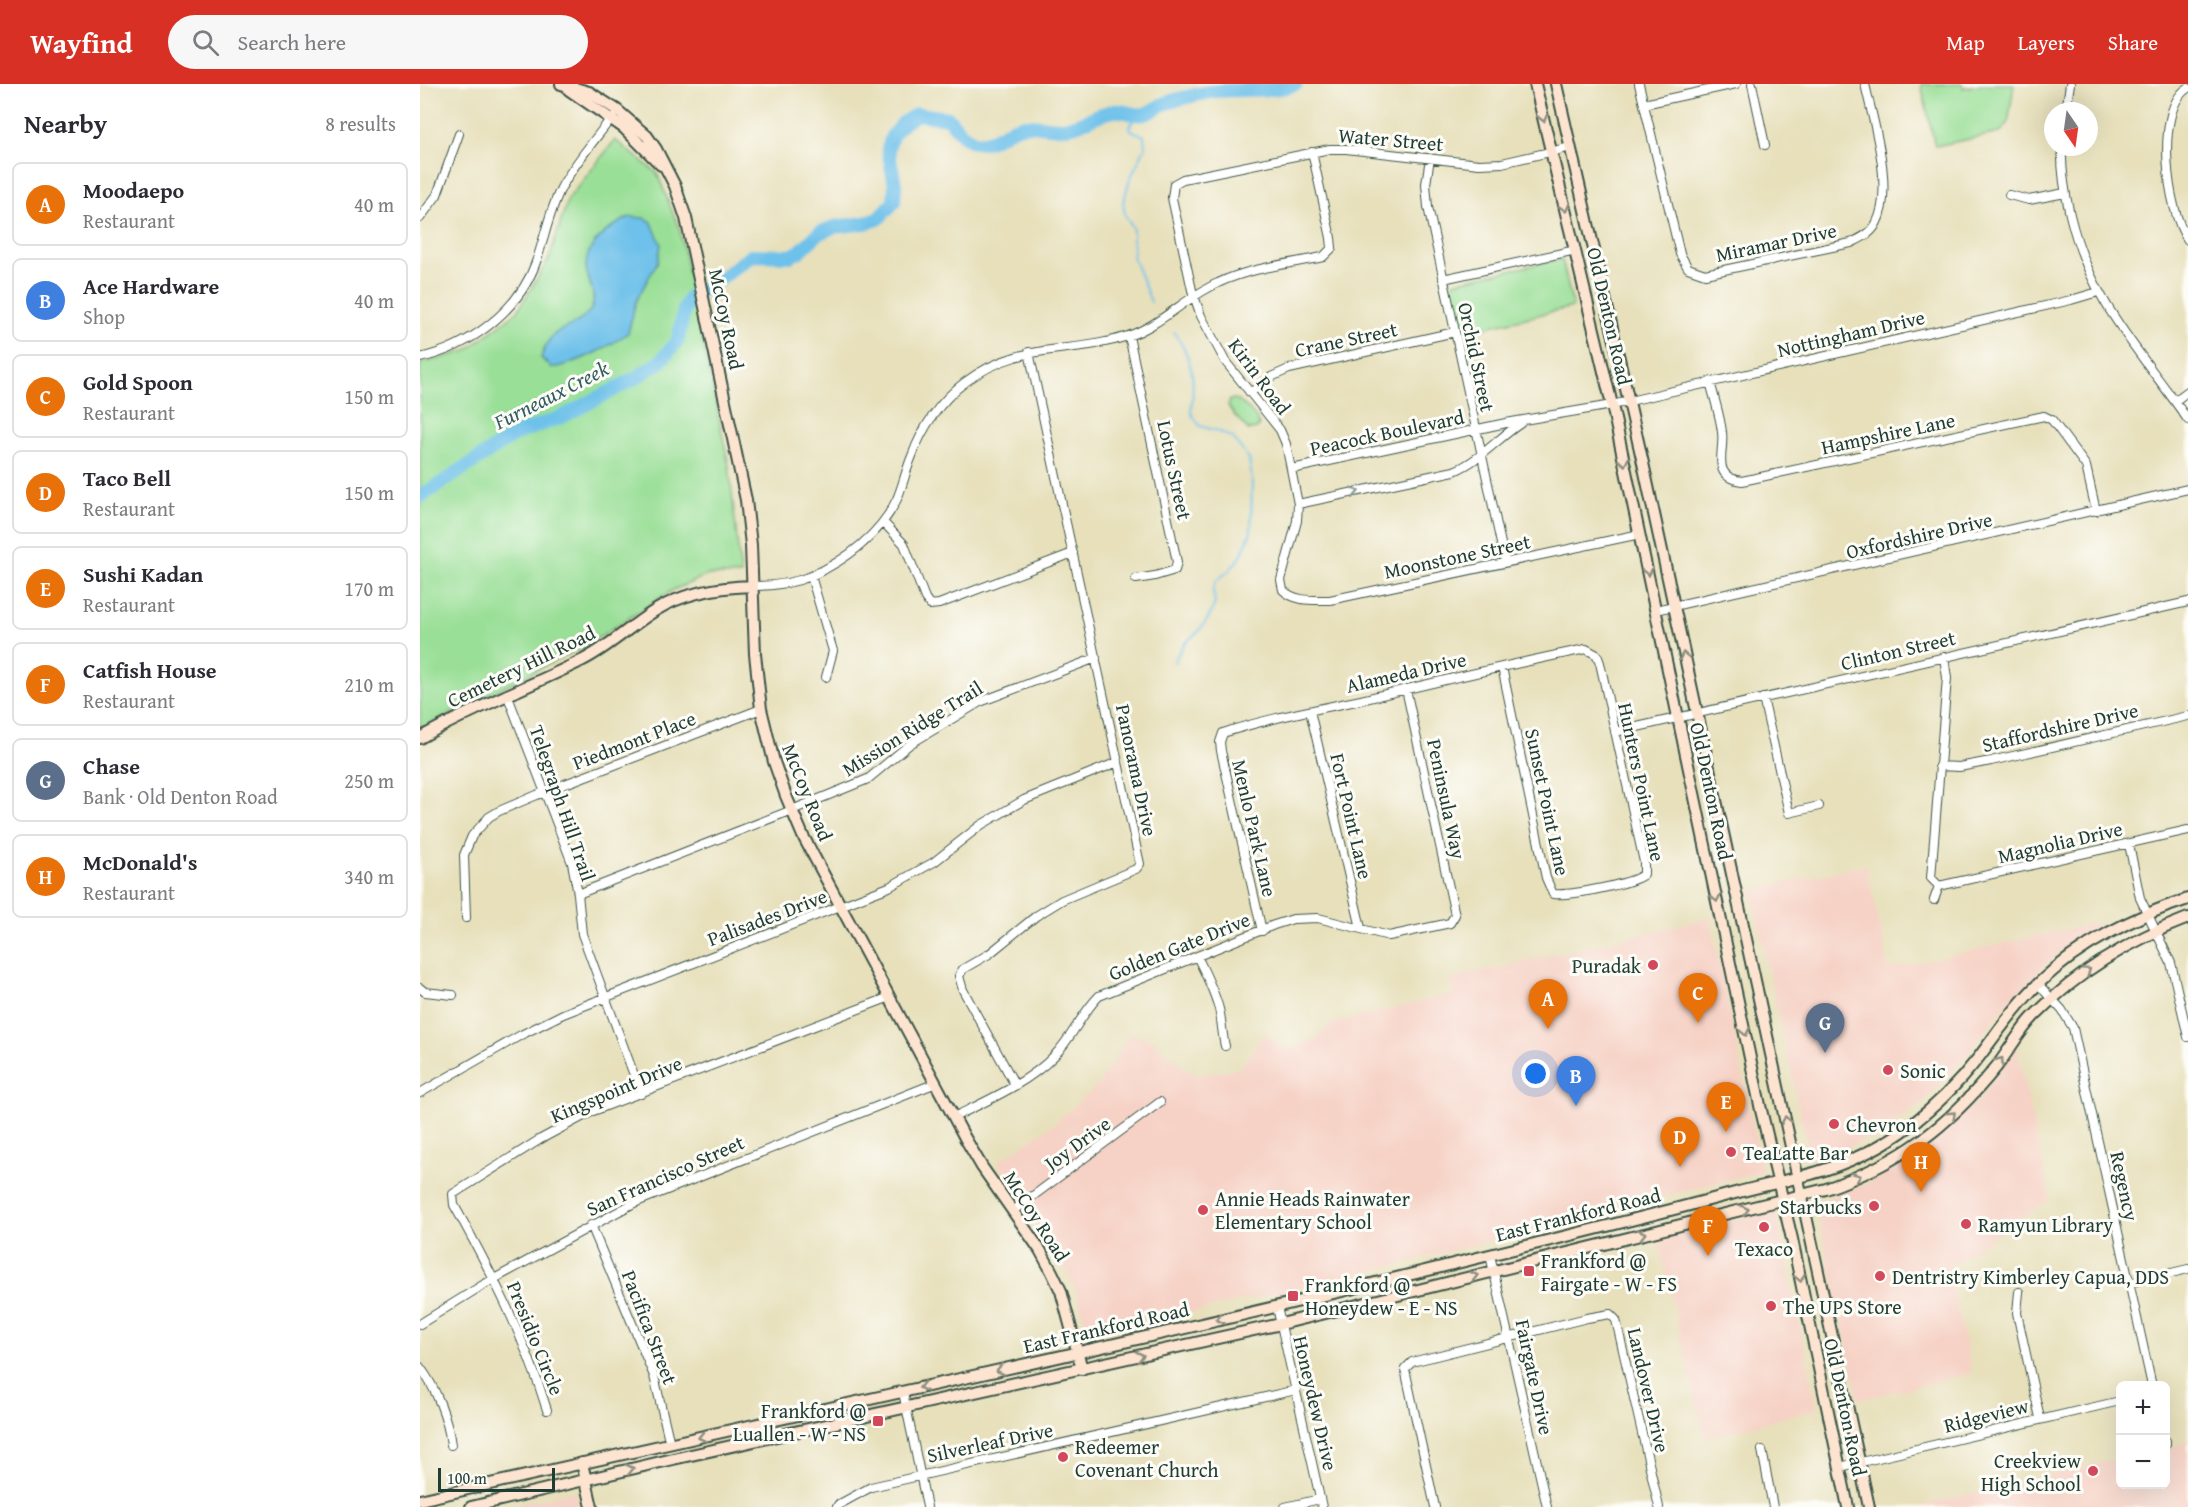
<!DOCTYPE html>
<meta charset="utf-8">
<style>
body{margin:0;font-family:"Gentium Book Plus",serif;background:#f7f7f7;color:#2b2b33}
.controls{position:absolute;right:18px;bottom:18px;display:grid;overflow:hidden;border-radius:9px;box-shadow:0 6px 24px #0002}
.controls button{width:54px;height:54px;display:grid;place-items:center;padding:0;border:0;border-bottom:2px solid #e1e1e2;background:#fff;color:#2b2b33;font:30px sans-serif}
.compass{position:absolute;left:1624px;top:18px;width:54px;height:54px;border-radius:50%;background:#fff;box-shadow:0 6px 24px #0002;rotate:167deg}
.scale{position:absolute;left:18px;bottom:15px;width:117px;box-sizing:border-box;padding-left:6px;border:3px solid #1f3d34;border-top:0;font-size:16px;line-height:21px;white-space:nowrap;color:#1f3d34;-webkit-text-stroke:4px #fdfcf7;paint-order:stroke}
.you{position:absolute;left:1116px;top:990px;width:21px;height:21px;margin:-15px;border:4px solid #fff;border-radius:50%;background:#1a73e8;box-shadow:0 0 0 9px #1a73e833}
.badge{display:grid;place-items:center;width:39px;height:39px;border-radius:50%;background:#d93025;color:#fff;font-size:20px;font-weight:700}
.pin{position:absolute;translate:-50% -50px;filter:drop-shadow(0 2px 3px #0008)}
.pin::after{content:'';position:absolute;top:32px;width:21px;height:18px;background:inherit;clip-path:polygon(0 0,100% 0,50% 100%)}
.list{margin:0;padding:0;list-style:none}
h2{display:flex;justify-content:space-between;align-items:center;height:78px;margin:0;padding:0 24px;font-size:26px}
h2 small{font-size:20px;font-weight:400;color:#7c7c81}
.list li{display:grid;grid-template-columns:39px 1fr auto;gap:18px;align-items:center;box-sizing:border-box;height:84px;margin:0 12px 12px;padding:0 12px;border:2px solid #e1e1e2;border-radius:9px}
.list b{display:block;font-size:22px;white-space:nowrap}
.list p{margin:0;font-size:20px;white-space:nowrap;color:#7c7c81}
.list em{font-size:20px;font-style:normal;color:#7c7c81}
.icon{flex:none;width:33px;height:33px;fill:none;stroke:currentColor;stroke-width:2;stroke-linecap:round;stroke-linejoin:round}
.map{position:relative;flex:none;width:1768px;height:1423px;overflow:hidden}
header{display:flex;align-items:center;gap:36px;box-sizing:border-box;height:84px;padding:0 30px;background:#d93025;color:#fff}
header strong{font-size:28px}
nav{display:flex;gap:33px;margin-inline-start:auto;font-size:21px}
.search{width:420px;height:54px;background:#f7f7f7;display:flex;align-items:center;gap:15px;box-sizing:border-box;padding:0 21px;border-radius:33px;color:#7c7c81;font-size:22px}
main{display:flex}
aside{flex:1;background:#fff}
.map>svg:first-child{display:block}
</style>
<header>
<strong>Wayfind</strong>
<div class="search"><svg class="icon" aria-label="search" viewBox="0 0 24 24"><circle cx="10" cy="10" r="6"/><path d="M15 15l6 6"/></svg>Search here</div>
<nav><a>Map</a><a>Layers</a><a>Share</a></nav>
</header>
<main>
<aside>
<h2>Nearby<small>8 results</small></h2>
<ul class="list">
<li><span class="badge" style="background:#e8710a">A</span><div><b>Moodaepo</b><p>Restaurant</p></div><em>40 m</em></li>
<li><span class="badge" style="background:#3f7fe0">B</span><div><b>Ace Hardware</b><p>Shop</p></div><em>40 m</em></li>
<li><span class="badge" style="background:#e8710a">C</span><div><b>Gold Spoon</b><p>Restaurant</p></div><em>150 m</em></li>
<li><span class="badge" style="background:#e8710a">D</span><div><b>Taco Bell</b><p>Restaurant</p></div><em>150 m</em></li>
<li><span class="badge" style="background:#e8710a">E</span><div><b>Sushi Kadan</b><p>Restaurant</p></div><em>170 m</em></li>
<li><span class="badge" style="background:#e8710a">F</span><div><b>Catfish House</b><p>Restaurant</p></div><em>210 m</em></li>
<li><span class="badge" style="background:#5c6f8a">G</span><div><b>Chase</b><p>Bank · Old Denton Road</p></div><em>250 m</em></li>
<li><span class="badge" style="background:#e8710a">H</span><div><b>McDonald's</b><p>Restaurant</p></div><em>340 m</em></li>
</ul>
</aside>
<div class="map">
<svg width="1768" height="1423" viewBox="0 0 1768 1423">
<rect width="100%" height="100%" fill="#fdfcf7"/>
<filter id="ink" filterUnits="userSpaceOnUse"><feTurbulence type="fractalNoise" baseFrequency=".0167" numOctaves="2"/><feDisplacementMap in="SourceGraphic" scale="12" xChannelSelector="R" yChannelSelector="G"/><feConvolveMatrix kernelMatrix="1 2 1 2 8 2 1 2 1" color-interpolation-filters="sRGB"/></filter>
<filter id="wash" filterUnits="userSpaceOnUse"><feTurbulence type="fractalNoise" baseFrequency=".008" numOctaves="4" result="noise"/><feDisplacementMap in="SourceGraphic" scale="24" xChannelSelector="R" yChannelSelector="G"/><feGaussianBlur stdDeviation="1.35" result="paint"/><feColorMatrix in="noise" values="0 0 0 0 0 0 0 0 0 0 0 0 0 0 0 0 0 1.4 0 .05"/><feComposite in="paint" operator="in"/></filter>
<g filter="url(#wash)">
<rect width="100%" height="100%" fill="#e7e0bb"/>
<path fill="#f6d1c5" d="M 1446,781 L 1469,885 L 1683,837 L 1642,866 L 1589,917 L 1533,988 L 1500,1021 L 1465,1046 L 1418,1068 L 1390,1075 L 1331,807 Z
M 1290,834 L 1343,1087 L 971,1182 L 669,1252 L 655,1204 L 640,1173 L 577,1079 L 634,1040 L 678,1001 L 710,951 L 728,954 L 776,992 L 820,984 L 843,951 L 851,953 L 864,966 L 896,955 L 910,940 L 1033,910 L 1030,895 Z
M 1597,963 L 1630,1115 L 1528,1184 L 1552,1289 L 1439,1316 L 1395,1119 L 1454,1097 L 1505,1064 L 1559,1015 Z
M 1355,1125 L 1397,1325 L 1285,1354 L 1237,1154 Z
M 1768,1358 L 1768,1423 L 1496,1423 L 1700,1374 L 1700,1400 L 1746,1400 L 1746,1364 Z
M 155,1407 L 158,1423 L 86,1423 Z"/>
<path fill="#9adf97" stroke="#5c8e66" stroke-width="1.5" d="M 1501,0 L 1542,0 L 1543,4 L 1561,0 L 1594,0 L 1588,40 L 1579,49 L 1515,62 Z
M 195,56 L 237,89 L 259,144 L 309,382 L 321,491 L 288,491 L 253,506 L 165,562 L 0,645 L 0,280 L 46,267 L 97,228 L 129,175 L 148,115 Z
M 1142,175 L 1153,223 L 1040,249 L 1030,202 L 1034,198 Z
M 814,315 C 824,319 837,332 839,342 L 837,345 L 828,346 C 822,337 813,333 808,321 L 810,316 Z"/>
<path fill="#6ec1ea" stroke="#467f8f" stroke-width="1.5" d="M 210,133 L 224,134 L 231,137 L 241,160 L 238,177 L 216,217 L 208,249 C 189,263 156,280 132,284 L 121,274 C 133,236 149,251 169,228 C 180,216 167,197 166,183 C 165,159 191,142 210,133 Z"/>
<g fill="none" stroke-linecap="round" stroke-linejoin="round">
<path stroke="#6ec1ea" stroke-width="2" d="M 716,31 L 710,42 L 711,46 L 724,52 L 725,64 L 710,95 L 703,119 L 705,131 L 713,145 L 713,173 L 731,218
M 754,248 C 774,277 775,295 771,329 L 780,342 L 798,347 L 813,354 L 829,375 L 832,396 L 831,448 L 821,472 L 809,487 L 796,497 L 793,506 L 795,519 L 789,533 L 778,548 L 764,560 L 754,578"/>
<path stroke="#6ec1ea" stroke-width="14" d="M 0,413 L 96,350 L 142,333 L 214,295 L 240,278 L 258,256 L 264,226 L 270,213 L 296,198 L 332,171 L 371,172 L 380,167 L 399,149 L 414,143 L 445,139 L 458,135 L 474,118 L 475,101 L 468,65 L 472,52 L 483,39 L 497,30 L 528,34 C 536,42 543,55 555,58 C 573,62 588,42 606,41 C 624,41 637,47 656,41 C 670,36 678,29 694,27 C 705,25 711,33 725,30 C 731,28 736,24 741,21 C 757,15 774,11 790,8 C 818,3 849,10 876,0"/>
</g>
</g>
<g filter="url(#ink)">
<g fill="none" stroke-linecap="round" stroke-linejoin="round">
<g stroke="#3d5548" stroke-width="10">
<path id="street" d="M 1219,0 L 1260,170 L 1268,184 L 1285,190 L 1431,159 C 1441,154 1451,150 1456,140 C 1475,106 1453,37 1445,0
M 1332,0 L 1345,61
M 1768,4 C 1734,24 1747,128 1768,156
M 1224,20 L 1316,0
M 1646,27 L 1650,0
M 1151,63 L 1082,79 L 1059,80 L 926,65 L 910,65 L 763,95 L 754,100 L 752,114 L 772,206 L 781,232 L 805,277 L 860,346 L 866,360 L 878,420 L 877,437 L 861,496 L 863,506 C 875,518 893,516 910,516 L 1220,450
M 1642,63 C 1641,86 1645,109 1650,131 C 1671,219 1719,265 1768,336
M 1010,74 L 1006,100 L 1008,123 L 1085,478
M 1589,111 L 1609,116 L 1645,109
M 0,134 L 17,111 L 39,50
M 1023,195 L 1156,166
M 709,252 L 757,478 L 755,486 L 735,492 L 716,495
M 0,274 C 49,263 99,227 116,178 C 125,153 129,128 141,104 C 155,78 175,56 192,33
M 1290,297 C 1294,314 1300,331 1302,348 C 1305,368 1290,393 1322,397 L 1624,332 L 1632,336 L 1666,382 L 1676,427
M 830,309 L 851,293 L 869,285 L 1035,248
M 1755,317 L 1768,307
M 872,385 L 1086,339 L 1192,321 L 1651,216 L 1678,208
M 878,420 L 1034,387 C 1059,377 1078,354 1101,339
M 463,438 L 484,460 L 505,514 L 510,521 L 519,520 L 653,469
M 391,492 L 413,567 L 406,593
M 333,502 C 352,502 372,500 391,492 C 425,477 461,450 477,415 C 483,401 486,386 492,372 C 502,344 520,317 544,299 C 600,256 648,272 708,252 C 741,241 766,213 798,199 C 830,184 868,180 903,173 L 912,164 L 911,154 L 892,68
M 1236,526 L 1768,405
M 1524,573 L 1527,594 L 1511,794 L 1519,802 L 1768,746
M 87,610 L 152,779 L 158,810 L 162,850 L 221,1010
M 1343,614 L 1369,729 L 1399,722
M 890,627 L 941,844
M 1195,648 L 1768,518
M 1519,682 L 1539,683 L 1571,677 L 1768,632
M 1709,760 L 1720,814 L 1751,879 L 1768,953
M 158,810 L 372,726 L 448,695 L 490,660 L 560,618 L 676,574
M 1514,816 L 1519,802
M 46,834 L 44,771 L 52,752 L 69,733 L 79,727 L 124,708 L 341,625
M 842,847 L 801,667 L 800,658 L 803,649 C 848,634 895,626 941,616 C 1016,598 1091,580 1166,565 L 1177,571 L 1180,579 L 1224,778 L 1224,790 C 1213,800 1149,812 1133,810 L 1126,794 L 1082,583
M 777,872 C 785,889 794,906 799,925 C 802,937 802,950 805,962
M 1618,900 L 1642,926 L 1653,944 L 1732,1302
M 0,904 L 5,908 L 33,911
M 595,1001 L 543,906 L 539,892 L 543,885 L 569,870 L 616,832 L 642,816 L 716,785 L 720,780 L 609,268
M 0,1009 L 101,951 L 143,930 L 469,803 L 514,778 L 561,741 L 604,716 L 698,678
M 534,1033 C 568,1016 608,999 634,972 C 652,954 661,930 679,912 L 854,841 L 873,835 L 898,834 L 969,852 L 1030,839 L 1035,831 L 986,605
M 594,1126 L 740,1018
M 171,1141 L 234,1292 L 250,1360
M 1070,1171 L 1127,1423
M 1709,1199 L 1768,1185
M 1599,1208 L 1597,1229 L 1620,1334
M 857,1223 L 902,1423
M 0,1240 L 63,1201 L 214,1119 L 516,999
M 0,1283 C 16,1304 28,1335 31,1361
M 483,1308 L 507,1423
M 127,1326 C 105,1254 71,1187 34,1121 L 33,1110 L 119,1056 L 173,1027 L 470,913
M 1746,1357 L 1746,1360
M 1342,1366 L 1353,1423
M 1420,1383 L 1700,1317
M 417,1423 L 418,1421 L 451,1403 L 876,1306
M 865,1423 L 900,1415
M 1015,1423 L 985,1285 L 992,1278 L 1167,1234 L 1190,1230 L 1196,1236 L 1239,1423"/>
</g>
<g stroke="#3d5548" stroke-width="14">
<path id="secondary" d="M 141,0 L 169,8 L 197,26 L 227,52 L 236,65 L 255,102 L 266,134 L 326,416 L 331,461 L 335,570 L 341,625 L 354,678 L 366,712 L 383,752 L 545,1054 L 562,1083 L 620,1166 L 632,1188 L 641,1207 L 662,1285
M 1115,0 L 1192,321 L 1341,1026 L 1372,1155 L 1428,1423
M 1136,0 L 1223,379 L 1449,1423
M 149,6 L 204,44 L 241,81
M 0,654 C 52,624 107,604 161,577 C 188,564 210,542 236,526 C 265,508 299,503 333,502
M 162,1379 L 172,1423
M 0,1416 C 339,1338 680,1267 1017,1184 C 1117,1159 1216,1136 1315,1109 C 1345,1101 1377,1095 1407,1085 C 1471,1064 1518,1025 1559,973 C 1578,948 1596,921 1619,899 C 1660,860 1715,832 1768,815
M 51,1423 L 253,1375 L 861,1240 L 1406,1105 C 1481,1078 1527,1044 1577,982 C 1590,965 1600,946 1615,931 C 1659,887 1710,856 1768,834"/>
</g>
<use href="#street" stroke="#fff" stroke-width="8"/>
<use href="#secondary" stroke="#fde4d0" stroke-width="10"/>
</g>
<defs><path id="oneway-chevron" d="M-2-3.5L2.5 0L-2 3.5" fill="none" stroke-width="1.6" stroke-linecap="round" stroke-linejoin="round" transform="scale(1.5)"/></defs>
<g stroke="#8e9082">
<use href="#oneway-chevron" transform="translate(1123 34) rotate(77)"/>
<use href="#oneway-chevron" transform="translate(1145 124) rotate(76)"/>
<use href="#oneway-chevron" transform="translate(1204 378) rotate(78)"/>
<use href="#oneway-chevron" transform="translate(1228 488) rotate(78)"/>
<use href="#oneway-chevron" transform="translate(1264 572) rotate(-102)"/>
<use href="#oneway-chevron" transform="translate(1296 814) rotate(78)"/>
<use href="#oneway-chevron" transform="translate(1667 887) rotate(-35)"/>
<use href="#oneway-chevron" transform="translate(1325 948) rotate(78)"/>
<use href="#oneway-chevron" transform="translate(1580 977) rotate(-53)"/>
<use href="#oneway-chevron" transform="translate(1532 1031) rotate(-43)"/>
<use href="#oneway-chevron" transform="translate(1366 1036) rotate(-102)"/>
<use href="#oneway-chevron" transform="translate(1437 1093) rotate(-22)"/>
<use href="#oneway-chevron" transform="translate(1325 1126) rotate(-13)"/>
<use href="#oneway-chevron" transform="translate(1222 1150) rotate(-14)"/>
<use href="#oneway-chevron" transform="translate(1054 1192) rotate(-14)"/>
<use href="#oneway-chevron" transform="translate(1380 1194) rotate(78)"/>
<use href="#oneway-chevron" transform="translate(800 1235) rotate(167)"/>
<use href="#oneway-chevron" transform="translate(720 1272) rotate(-13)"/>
<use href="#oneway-chevron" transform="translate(580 1286) rotate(167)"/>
<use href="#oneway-chevron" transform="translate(503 1303) rotate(167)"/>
<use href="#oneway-chevron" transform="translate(282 1353) rotate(167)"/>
<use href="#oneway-chevron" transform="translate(210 1385) rotate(-13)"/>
</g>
<use stroke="#8f9e9a" href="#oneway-chevron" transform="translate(935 408) rotate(-12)"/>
</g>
<g fill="#d1495b" stroke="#fdfcf7" stroke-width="2">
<circle cx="1233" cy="881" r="6"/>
<circle cx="1468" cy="986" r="6"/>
<circle cx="1414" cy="1040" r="6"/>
<circle cx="1311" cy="1068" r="6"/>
<circle cx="1454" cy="1122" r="6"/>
<circle cx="783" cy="1126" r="6"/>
<circle cx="1546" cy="1140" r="6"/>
<circle cx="1344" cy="1143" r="6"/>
<rect x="1103" y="1181" width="12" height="12" rx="3"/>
<circle cx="1460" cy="1192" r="6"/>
<rect x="867" y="1206" width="12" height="12" rx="3"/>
<circle cx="1351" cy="1222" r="6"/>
<rect x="452" y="1331" width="12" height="12" rx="3"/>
<circle cx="643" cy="1373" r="6"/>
<circle cx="1673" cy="1387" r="6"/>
</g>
<g text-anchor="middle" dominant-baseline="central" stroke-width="6" stroke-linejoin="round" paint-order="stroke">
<g font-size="20" fill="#1f3d34" stroke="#fdfcf7">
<text transform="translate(971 55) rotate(5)">Water Street</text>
<text transform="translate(1356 158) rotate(-12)">Miramar Drive</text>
<text transform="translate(1190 232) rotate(77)">Old Denton Road</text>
<text transform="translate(307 235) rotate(78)">McCoy Road</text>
<text transform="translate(1431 249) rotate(-13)">Nottingham Drive</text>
<text transform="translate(926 255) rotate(-12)">Crane Street</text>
<text transform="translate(1057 273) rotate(78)">Orchid Street</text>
<text transform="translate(840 292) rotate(53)">Kirin Road</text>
<text transform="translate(967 348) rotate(-12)">Peacock Boulevard</text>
<text transform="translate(1468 349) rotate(-12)">Hampshire Lane</text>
<text transform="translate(755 386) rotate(78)">Lotus Street</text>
<text transform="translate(1499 451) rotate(-13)">Oxfordshire Drive</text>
<text transform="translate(1037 472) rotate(-12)">Moonstone Street</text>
<text transform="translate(1478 566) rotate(-13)">Clinton Street</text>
<text transform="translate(101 582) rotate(-26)">Cemetery Hill Road</text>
<text transform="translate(986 588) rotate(-13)">Alameda Drive</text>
<text transform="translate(1640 643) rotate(-13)">Staffordshire Drive</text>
<text transform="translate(492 644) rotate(-32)">Mission Ridge Trail</text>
<text transform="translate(214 656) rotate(-21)">Piedmont Place</text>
<text transform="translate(717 686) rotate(78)">Panorama Drive</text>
<text transform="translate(1222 698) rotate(78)">Hunters Point Lane</text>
<text transform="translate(1292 707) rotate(78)">Old Denton Road</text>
<text transform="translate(388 708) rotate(68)">McCoy Road</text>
<text transform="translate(1027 715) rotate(78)">Peninsula Way</text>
<text transform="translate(1128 718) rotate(78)">Sunset Point Lane</text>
<text transform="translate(143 719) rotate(71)">Telegraph Hill Trail</text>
<text transform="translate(932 732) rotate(77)">Fort Point Lane</text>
<text transform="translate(835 744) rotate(77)">Menlo Park Lane</text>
<text transform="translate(1640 758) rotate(-13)">Magnolia Drive</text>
<text transform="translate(347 833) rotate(-21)">Palisades Drive</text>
<text transform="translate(759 862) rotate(-22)">Golden Gate Drive</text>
<text transform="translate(196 1005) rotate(-23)">Kingspoint Drive</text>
<text transform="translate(657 1059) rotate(-36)">Joy Drive</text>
<text transform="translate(245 1091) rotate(-24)">San Francisco Street</text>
<text transform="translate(1705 1102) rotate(78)">Regency</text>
<text transform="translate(1158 1130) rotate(-14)">East Frankford Road</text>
<text transform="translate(617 1132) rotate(57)">McCoy Road</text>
<text transform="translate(230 1243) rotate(69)">Pacifica Street</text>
<text transform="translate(686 1243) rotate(-13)">East Frankford Road</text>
<text transform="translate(116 1254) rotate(68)">Presidio Circle</text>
<text transform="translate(1115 1293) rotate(78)">Fairgate Drive</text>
<text transform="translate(1229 1306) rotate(77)">Landover Drive</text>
<text transform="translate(896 1319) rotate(77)">Honeydew Drive</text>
<text transform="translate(1426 1323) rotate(78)">Old Denton Road</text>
<text transform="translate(1566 1331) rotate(-14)">Ridgeview</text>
<text transform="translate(570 1358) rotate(-12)">Silverleaf Drive</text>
</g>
<g font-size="20" fill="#1f3d34" stroke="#fdfcf7" text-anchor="start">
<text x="1221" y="881" text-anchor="end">Puradak</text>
<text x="1480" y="986">Sonic</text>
<text x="1426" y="1040">Chevron</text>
<text x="1323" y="1068">TeaLatte Bar</text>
<text x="795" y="1114">Annie Heads Rainwater<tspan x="795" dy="23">Elementary School</tspan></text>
<text x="1442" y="1122" text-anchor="end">Starbucks</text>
<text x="1558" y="1140">Ramyun Library</text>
<text x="1344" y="1164" text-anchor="middle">Texaco</text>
<text x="1121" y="1176">Frankford @<tspan x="1121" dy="23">Fairgate - W - FS</tspan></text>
<text x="1472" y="1192">Dentristry Kimberley Capua, DDS</text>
<text x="885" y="1200">Frankford @<tspan x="885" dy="23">Honeydew - E - NS</tspan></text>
<text x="1363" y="1222">The UPS Store</text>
<text x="446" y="1326" text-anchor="end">Frankford @<tspan x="446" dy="23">Luallen - W - NS</tspan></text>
<text x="655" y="1362">Redeemer<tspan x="655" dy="23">Covenant Church</tspan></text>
<text x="1661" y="1376" text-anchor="end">Creekview<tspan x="1661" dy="23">High School</tspan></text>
</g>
<g font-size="21" font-style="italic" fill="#335e62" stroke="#fdfcf7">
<text transform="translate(131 311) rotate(-27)">Furneaux Creek</text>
</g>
</g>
</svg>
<div class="controls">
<button>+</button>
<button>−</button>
</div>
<svg class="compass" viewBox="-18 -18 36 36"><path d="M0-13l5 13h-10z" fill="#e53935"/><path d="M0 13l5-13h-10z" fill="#7c7c81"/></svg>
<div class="scale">100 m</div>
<div class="you"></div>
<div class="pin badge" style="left:1128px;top:945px;background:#e8710a">A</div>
<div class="pin badge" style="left:1156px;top:1022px;background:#3f7fe0">B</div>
<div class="pin badge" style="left:1278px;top:939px;background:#e8710a">C</div>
<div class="pin badge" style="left:1260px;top:1083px;background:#e8710a">D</div>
<div class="pin badge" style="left:1306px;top:1048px;background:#e8710a">E</div>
<div class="pin badge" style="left:1288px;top:1172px;background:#e8710a">F</div>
<div class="pin badge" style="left:1405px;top:969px;background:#5c6f8a">G</div>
<div class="pin badge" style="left:1501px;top:1108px;background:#e8710a">H</div>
</div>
</main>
